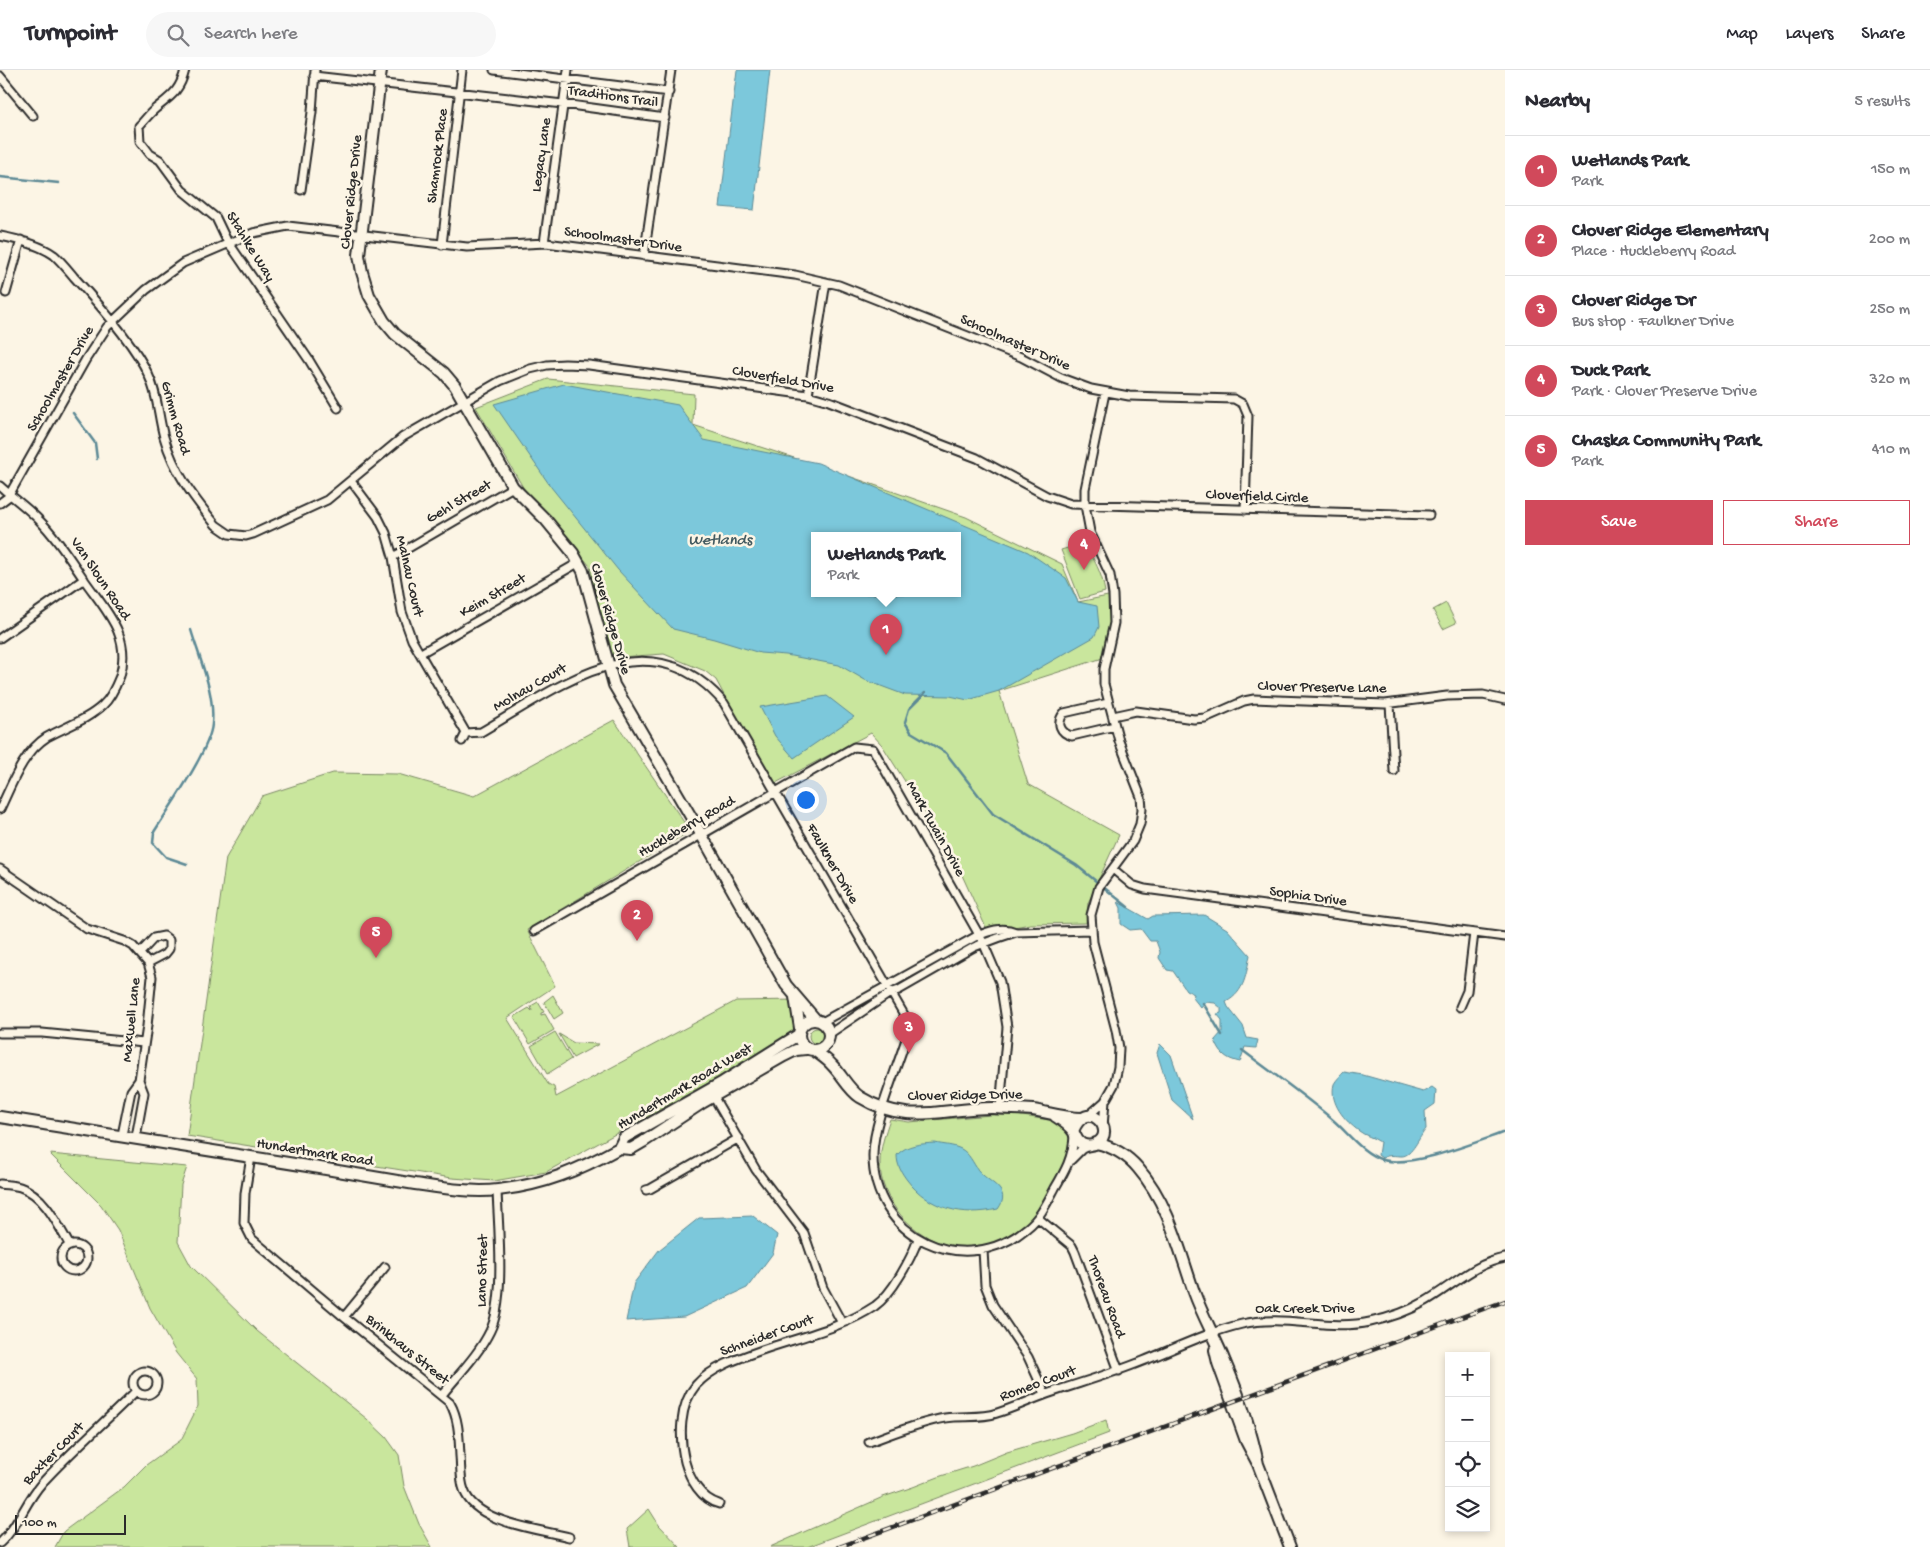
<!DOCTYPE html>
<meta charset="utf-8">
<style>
body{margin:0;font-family:"Gochi Hand",sans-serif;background:#f7f7f7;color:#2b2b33}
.controls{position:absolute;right:15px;bottom:15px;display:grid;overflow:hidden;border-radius:0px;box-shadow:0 2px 8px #0003}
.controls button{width:45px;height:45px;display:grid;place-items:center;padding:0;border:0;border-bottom:1px solid #e1e1e2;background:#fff;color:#2b2b33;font:25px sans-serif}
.scale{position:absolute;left:15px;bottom:12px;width:111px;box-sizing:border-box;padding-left:5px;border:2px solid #2b2b2b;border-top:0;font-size:14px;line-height:18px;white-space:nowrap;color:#2b2b2b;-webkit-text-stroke:4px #fcf5e5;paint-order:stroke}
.you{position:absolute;left:805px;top:729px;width:18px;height:18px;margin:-12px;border:4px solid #fff;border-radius:50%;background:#1a73e8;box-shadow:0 0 0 8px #1a73e833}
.badge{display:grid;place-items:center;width:32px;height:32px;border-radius:50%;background:#d1495b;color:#fff;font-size:16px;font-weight:700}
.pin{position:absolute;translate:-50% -41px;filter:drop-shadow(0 1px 2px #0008)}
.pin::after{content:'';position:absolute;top:26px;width:18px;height:15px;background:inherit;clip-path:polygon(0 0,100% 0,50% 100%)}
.popup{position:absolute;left:811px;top:462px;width:150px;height:65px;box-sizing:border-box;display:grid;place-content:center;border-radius:0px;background:#fff;filter:drop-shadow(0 1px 4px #0005);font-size:16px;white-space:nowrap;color:#7c7c81}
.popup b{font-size:19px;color:#2b2b33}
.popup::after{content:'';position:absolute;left:50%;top:100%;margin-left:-10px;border:10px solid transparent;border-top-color:#fff}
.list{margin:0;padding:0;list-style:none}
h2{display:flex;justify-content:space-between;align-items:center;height:65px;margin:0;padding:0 20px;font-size:21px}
h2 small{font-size:16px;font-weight:400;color:#7c7c81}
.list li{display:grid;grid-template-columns:32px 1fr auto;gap:15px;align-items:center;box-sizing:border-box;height:70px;padding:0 20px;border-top:1px solid #e1e1e2}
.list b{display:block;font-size:19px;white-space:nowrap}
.list p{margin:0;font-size:16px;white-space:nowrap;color:#7c7c81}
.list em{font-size:16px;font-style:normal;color:#7c7c81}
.actions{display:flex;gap:10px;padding:15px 20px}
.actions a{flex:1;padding:11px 0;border:1px solid #d1495b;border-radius:0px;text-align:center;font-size:18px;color:#d1495b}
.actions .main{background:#d1495b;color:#fff}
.icon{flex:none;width:28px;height:28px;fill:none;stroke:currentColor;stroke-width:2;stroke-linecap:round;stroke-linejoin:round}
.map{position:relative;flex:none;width:1505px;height:1477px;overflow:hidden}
header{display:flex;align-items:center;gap:30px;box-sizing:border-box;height:70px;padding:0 25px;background:#fff;border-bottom:1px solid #e1e1e2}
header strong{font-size:24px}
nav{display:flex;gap:28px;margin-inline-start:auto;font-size:18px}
.search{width:350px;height:45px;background:#f7f7f7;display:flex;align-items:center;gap:12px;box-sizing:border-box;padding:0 18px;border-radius:28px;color:#7c7c81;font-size:19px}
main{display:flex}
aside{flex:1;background:#fff}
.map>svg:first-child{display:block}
</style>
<header>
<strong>Turnpoint</strong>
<div class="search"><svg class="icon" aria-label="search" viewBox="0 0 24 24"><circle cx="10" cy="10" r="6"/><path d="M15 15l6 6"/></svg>Search here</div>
<nav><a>Map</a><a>Layers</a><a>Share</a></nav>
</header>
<main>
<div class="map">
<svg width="1505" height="1477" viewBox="0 0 1505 1477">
<rect width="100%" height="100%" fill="#fcf5e5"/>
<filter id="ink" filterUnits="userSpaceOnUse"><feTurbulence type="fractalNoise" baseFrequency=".02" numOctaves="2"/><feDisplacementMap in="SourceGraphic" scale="10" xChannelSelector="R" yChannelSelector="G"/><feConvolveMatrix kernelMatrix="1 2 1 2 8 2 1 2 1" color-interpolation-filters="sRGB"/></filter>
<g filter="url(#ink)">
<path fill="#c9e69d" stroke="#7a8864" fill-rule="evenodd" d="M 548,309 L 694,324 L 693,355 L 840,403 L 966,447 L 1062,494 L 1078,532 L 1113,525 L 1106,587 L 999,621 L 1028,714 L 1119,765 L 1088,833 L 1086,853 L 1030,854 L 988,862 L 956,792 L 882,675 L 871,663 L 772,715 L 716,610 L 705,601 L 664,584 L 606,588 L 590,496 L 524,419 L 476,337 ZM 815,466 L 957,466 L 957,524 L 815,524 Z
M 1084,473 C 1094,489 1102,503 1105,522 L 1080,529 L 1061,480 Z
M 1446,533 L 1456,553 L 1443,559 L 1433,540 Z
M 614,650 L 690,761 L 527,860 L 555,916 L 507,948 L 548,1014 L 554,1017 L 556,1027 L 736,931 L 796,930 L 794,966 L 546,1102 L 494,1111 L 452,1108 L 187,1066 L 226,788 L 262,726 L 333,703 L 398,704 L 474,726 Z
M 553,925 L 563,943 L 554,949 L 544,932 Z
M 538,932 L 544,942 L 541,943 L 541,945 L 545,944 L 554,960 L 530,974 L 514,947 L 529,938 L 532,941 L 531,936 Z
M809 966a8 8 0 1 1 16 0a8 8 0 1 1-16 0Z
M 555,962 L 571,989 L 547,1004 L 531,976 Z
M 559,964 L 574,973 L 599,974 L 573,988 Z
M 991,1045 L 1016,1045 L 1049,1050 L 1061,1054 L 1072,1064 C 1071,1072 1071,1083 1068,1090 C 1064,1101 1057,1110 1051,1120 C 1039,1141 1025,1162 1001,1171 C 986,1177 965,1180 949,1176 C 913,1166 880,1132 880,1093 C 880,1079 885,1063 890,1049 L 909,1052 Z
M 50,1084 L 187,1097 L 181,1115 L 178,1172 L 191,1196 L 257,1261 L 367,1349 L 386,1367 L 399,1385 L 404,1416 L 419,1454 L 432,1477 L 55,1477 L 64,1461 L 124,1417 L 146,1395 L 181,1370 L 198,1336 L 197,1309 L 176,1283 L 150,1238 L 118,1160 L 101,1135 Z
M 1106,1350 L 1109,1363 L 807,1477 L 770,1477 L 883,1427 L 913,1417 L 941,1406 L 973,1396 L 1007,1382 L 1072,1363 Z
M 649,1439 L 659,1455 L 680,1477 L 630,1477 L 627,1459 Z"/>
<path fill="#7cc8db" stroke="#5c8995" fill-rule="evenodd" d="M 737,0 L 770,0 L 754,140 L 720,137 Z
M 564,314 L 678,335 L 704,370 L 818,393 L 1028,482 L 1066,508 L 1078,532 L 1097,536 L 1099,557 L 1094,567 L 999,621 L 968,630 L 950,626 L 905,625 L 865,610 L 839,595 L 786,585 L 760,583 L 714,569 L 673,559 L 618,500 L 551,417 L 494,334 ZM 815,466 L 957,466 L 957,524 L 815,524 Z
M 827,626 L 854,647 L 794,688 L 775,666 L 760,637 Z
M 1118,832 L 1148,849 L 1153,846 L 1204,845 L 1227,859 L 1250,885 C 1246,904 1245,922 1226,932 L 1228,937 L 1243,956 L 1247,968 L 1258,970 L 1256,978 L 1245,977 L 1240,992 C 1226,989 1220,984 1215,970 L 1222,962 L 1222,950 L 1217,944 L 1221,943 L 1221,938 L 1215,933 L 1206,932 L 1201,938 L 1193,928 L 1194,924 L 1186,920 L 1173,901 L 1167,900 L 1159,888 L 1160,882 L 1156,871 L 1150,871 L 1141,859 L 1130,860 L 1121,854 L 1121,838 Z
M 1160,974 L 1171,985 L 1193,1049 L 1172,1030 L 1157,983 Z
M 1344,1002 L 1363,1005 L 1423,1022 L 1432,1017 L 1436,1020 L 1435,1034 L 1425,1041 L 1426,1059 C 1419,1067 1412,1086 1402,1086 C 1394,1086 1390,1084 1382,1088 L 1378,1085 L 1380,1072 C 1373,1067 1365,1066 1359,1061 C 1345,1051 1329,1033 1334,1014 C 1336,1010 1341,1005 1344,1002 Z
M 935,1073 C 944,1075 953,1075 961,1079 C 969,1083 973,1093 978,1100 C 988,1113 1013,1119 998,1139 C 963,1147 929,1139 907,1110 C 901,1102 897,1095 897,1085 C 907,1074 921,1074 935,1073 Z
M 753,1146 L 777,1165 L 773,1183 L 747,1218 L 684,1247 L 626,1251 L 634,1213 L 659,1180 L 699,1148 Z"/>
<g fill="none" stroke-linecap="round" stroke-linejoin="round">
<path stroke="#5c8995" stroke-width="2.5" d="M 0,107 L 59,113
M 73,343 L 95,373 L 97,389
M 925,623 L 909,639 L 905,652 L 911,662 L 946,683 L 993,744 L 1076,795 L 1128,837
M 187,794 L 166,787 L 153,773 L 154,762 C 169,738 210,680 212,654 C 215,623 200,590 191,560
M 1203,933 L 1222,965
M 1242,980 C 1272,1003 1304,1025 1333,1050 C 1349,1064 1362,1083 1383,1090 C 1413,1098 1476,1072 1505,1062"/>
<g stroke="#2b2b2b" stroke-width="11">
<path id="street" d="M 185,0 C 180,21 171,26 155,39 C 149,44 144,51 139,56 L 140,71 L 150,84 L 160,90 L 182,120 L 216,148 L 228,173 L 233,179 L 309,290 L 338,338
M 494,0 L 669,22
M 0,6 L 33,46
M 314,6 L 563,34 L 665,48
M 301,120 L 312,42 L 315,0
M 0,166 C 16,169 40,175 54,185 C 61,191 68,200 74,207 C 98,233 134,273 148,304 C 158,324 158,346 164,367 C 174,402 193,427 216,455 L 229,464 L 246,466 L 253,464 L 327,430 L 403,367 L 500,311 L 530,299 L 547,295 L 565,294 L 589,295 L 808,325 L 829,331 L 977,388 L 1047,426 L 1071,434 L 1429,445
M 544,173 L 568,0
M 442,175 L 462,0
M 644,186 L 671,0
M 6,223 L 21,170
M 808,325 L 826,212
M 351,411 L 378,447 L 386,463 L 393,487 L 402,542 L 412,570 L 466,663
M 0,416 C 13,428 28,438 40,451 C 57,468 70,489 83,508 C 105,540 132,565 120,606 C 116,616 111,628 103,635 C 87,650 65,657 47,667 C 23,682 12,714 0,739
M 0,433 L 8,427 L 86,289 L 107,257 L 146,220 L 183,193 L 253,163 L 288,156 L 467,177 L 546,173 L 795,205 L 839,215 L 1021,287 L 1061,308 L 1091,319 L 1129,326 L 1234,329 L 1243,334 L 1248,346 L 1245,440
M 393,487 L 513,417
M 0,568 L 84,509
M 421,583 L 578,493
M 1108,633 L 1064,643 C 1056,653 1060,663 1072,666 L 1115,656
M 1390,634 L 1394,701
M 1113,646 L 1136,641 L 1194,649 L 1205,648 L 1244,631 L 1254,629 L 1385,634 L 1447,626 L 1483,625 L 1505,630
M 466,663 L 481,662 C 557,618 649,544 724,633 L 906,948 L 907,955 L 906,969 C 896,1001 873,1053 873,1085 C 872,1167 964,1211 1027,1158 C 1040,1148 1047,1133 1055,1118 C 1065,1101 1073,1087 1074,1066
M 462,671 L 466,663
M 0,799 L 87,859 L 124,871 L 133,876 L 148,893 L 152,907 L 147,956 L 139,1010 L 144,1023 L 136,1067
M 1113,799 L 1132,815 L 1145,819 L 1505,867
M 534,861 L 854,677 L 873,679 L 982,870 L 1000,912 L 1007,957 L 1000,1039
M 141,882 L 154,868 L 164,866 L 169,870 L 169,879 L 165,884 L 148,893
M 1460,937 L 1467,921 L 1474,863
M 822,952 L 975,867 C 989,861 1002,856 1016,862
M 0,963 L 42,963 L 144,973
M 829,964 L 890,923 L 899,920 L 974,877 L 998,868 L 1016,862 L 1091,860
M 712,1024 L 756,1100 L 804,1163 L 823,1218 L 842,1253
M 1088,1046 L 1105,1031
M 1103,1057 L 1105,1031 L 1114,1015 L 1118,997 L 1119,978 L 1116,960 L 1093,872 L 1091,845 L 1099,817 L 1133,771 L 1140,754 L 1142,739 L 1141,727 L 1119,671 L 1104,614 L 1104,599 L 1114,553 L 1113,525 L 1110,505 L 1090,462 L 1085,435 L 1085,419 L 1105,323
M 122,1065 L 131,1021 L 139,1010
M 251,1087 L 245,1123 L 244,1153 L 252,1169 L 344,1247 L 450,1333 C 459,1349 459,1367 460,1386 C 461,1396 460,1410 464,1420 C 475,1453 539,1459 569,1467
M 1071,1090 L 1082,1079 L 1090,1075
M 0,1114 C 6,1115 13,1115 20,1117 C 45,1125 58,1155 70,1176
M 646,1120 L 650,1119 L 739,1068
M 1038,1148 L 1072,1176 L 1075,1182 L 1119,1301
M61 1188a13 13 0 1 1 26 0a13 13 0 1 1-26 0Z
M 983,1180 L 985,1215 L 993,1235 L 1028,1287 L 1045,1324
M 344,1247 L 385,1197
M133 1313a12 12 0 1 1 24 0a12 12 0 1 1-24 0Z
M 442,1325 C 458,1305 479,1284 490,1261 C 506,1229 498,1156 497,1120
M 869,1372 C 894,1363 920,1352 945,1348 C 963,1345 980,1349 997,1343 C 1014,1338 1030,1330 1047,1324 C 1079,1313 1111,1304 1143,1291 C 1176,1278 1208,1262 1242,1254 C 1285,1244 1328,1261 1370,1252 C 1389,1248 1409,1241 1426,1231 C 1452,1216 1475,1193 1505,1188
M 719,1434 C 701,1429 690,1410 685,1392 C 679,1368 679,1335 696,1315 C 712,1297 739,1288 762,1280 C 800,1267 842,1258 875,1236 C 892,1224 911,1189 918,1169
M 0,1473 C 18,1457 25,1432 42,1413 C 71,1381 105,1352 136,1321"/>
</g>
<g stroke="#2b2b2b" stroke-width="14">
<path id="secondary" d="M 381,0 L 359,185 L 362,202 L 369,225 L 384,251 L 395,264 L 444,303 L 455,316 L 513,417 L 546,450 L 573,483 L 583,501 L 614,615 L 701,764 L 786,915 L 816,950
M 795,927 L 800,958
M799 965a15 15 0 1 1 30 0a15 15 0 1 1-30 0Z
M 814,980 C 820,985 827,989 832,995 C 842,1005 848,1019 860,1027 C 909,1057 944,1037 994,1038 C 1007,1039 1020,1039 1033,1040 C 1050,1043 1065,1048 1082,1048
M 1055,1046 C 1061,1050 1069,1055 1073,1061 C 1076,1066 1076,1071 1082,1074 C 1086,1076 1092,1076 1097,1073 C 1118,1061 1087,1026 1073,1061
M 0,1047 C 109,1064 217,1082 326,1099 C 355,1104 385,1109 415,1114 C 443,1118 471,1123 498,1120 C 544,1115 579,1100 619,1078
M 1096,1073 C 1113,1077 1127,1085 1138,1098 C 1169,1134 1179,1179 1194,1222 C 1203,1247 1216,1269 1225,1292 C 1239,1325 1251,1359 1258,1394
M 619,1078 L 631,1079 L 643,1072 L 702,1033 L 784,986 L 796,980 L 806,979
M 619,1078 L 624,1068 L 723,1012 L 798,965
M 1215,1280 L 1218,1293 L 1246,1371 L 1258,1394 L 1290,1477"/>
</g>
<use href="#street" stroke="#fcf5e5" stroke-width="7"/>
<use href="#secondary" stroke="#fcf5e5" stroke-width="10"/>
<g stroke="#2b2b2b" stroke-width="4.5">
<path id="rail" d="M 839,1477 L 1505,1231"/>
</g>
<use href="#rail" stroke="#fcf5e5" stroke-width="2.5" stroke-dasharray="8" stroke-linecap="butt"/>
</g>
</g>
<g text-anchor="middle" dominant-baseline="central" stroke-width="5" stroke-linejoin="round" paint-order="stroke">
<g font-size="15" fill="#2b2b2b" stroke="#fcf5e5">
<text transform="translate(613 27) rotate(8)">Traditions Trail</text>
<text transform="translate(542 85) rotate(-82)">Legacy Lane</text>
<text transform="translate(438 86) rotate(-83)">Shamrock Place</text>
<text transform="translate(352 122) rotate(-84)">Clover Ridge Drive</text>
<text transform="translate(623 170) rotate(8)">Schoolmaster Drive</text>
<text transform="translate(250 177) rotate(58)">Stahlke Way</text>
<text transform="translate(1015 273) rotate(24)">Schoolmaster Drive</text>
<text transform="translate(61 309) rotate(-60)">Schoolmaster Drive</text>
<text transform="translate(783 310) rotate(10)">Cloverfield Drive</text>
<text transform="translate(175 348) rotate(74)">Grimm Road</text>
<text transform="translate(1257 427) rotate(2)">Cloverfield Circle</text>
<text transform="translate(459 432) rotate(-30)">Gehl Street</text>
<text transform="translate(409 506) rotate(77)">Malnau Court</text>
<text transform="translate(100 509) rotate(56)">Van Sloun Road</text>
<text transform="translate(493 526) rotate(-30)">Keim Street</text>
<text transform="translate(610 549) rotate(74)">Clover Ridge Drive</text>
<text transform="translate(530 618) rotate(-30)">Molnau Court</text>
<text transform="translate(1322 618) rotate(1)">Clover Preserve Lane</text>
<text transform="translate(687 757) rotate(-30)">Huckleberry Road</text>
<text transform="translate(935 759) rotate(61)">Mark Twain Drive</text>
<text transform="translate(832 794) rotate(60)">Faulkner Drive</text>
<text transform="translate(1308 827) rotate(8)">Sophia Drive</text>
<text transform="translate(132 950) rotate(-84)">Maxwell Lane</text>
<text transform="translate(685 1017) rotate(-31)">Hundertmark Road West</text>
<text transform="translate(965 1026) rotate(-1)">Clover Ridge Drive</text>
<text transform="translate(315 1083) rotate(9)">Hundertmark Road</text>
<text transform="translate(483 1201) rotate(-89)">Lano Street</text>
<text transform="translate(1106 1227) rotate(70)">Thoreau Road</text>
<text x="1305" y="1239">Oak Creek Drive</text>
<text transform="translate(767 1266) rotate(-20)">Schneider Court</text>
<text transform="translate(407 1280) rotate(39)">Brinkhaus Street</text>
<text transform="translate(1038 1314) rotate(-20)">Romeo Court</text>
<text transform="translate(54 1384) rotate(-46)">Baxter Court</text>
</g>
<g font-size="16" font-style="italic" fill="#435a60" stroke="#fcf5e5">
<text x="720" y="471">Wetlands</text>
</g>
</g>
</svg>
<div class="controls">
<button>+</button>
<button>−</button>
<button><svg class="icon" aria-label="locate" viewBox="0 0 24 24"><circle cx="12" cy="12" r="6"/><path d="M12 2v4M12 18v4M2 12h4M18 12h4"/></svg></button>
<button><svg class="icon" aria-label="layers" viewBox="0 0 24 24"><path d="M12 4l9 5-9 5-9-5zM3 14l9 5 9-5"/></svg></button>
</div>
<div class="scale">100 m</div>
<div class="you"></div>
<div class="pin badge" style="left:886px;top:585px">1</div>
<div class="popup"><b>Wetlands Park</b>Park</div>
<div class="pin badge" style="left:637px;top:871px">2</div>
<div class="pin badge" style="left:909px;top:983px">3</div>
<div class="pin badge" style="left:1084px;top:500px">4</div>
<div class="pin badge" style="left:376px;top:888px">5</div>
</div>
<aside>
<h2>Nearby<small>5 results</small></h2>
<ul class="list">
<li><span class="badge">1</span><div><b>Wetlands Park</b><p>Park</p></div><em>150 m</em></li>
<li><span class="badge">2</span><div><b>Clover Ridge Elementary</b><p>Place · Huckleberry Road</p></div><em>200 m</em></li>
<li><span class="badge">3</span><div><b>Clover Ridge Dr</b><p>Bus stop · Faulkner Drive</p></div><em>250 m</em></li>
<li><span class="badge">4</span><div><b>Duck Park</b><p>Park · Clover Preserve Drive</p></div><em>320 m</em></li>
<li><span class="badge">5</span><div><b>Chaska Community Park</b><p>Park</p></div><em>410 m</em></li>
</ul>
<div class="actions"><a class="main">Save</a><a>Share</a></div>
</aside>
</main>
